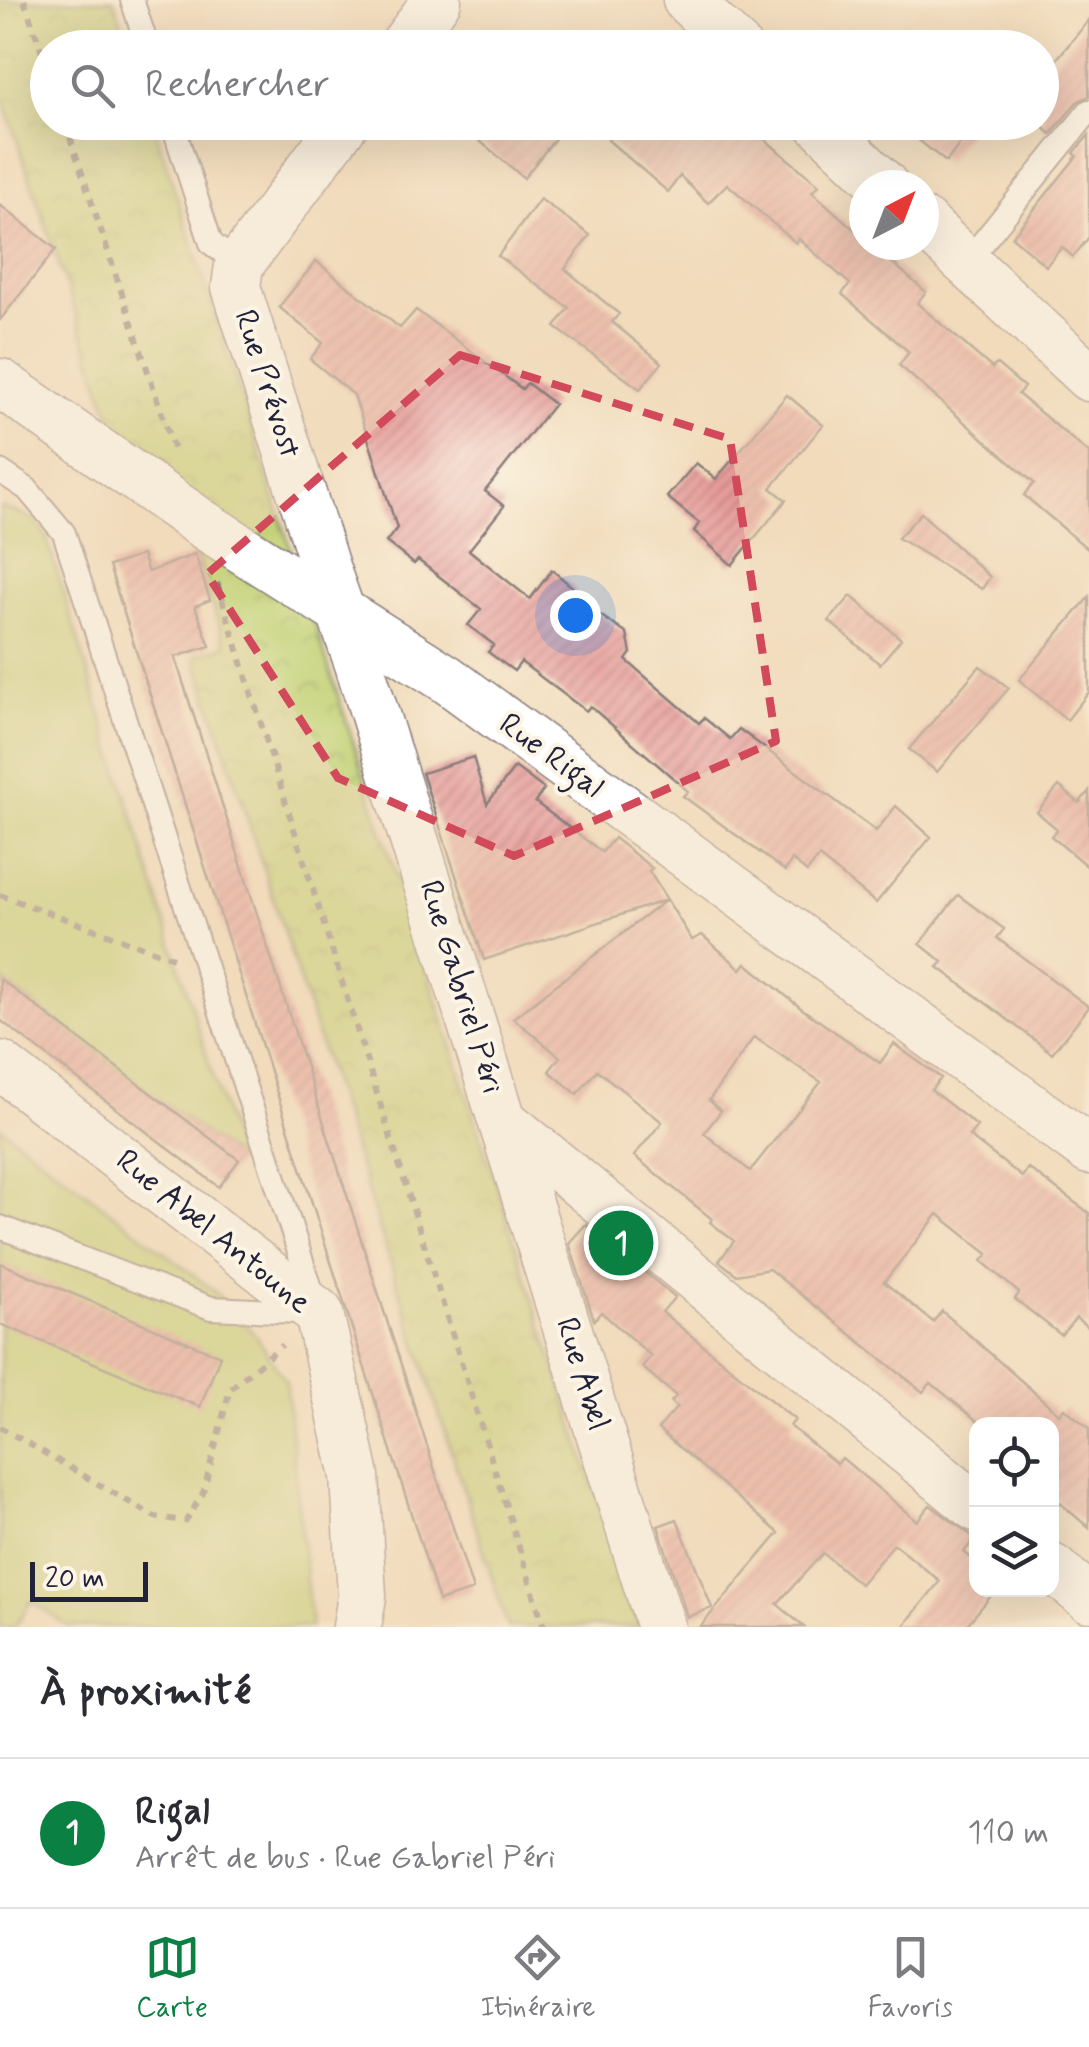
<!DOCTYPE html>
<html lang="fr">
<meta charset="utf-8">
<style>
body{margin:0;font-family:Mynerve,sans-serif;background:#f2f2f3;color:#2b2b33}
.controls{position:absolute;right:30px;bottom:30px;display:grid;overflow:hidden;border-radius:20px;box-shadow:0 10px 40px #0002}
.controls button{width:90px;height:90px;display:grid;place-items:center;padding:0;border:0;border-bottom:2px solid #e1e1e2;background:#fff;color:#2b2b33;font:50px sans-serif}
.compass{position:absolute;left:849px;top:170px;width:90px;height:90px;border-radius:50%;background:#fff;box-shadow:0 10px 40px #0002;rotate:42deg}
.scale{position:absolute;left:30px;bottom:25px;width:118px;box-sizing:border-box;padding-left:10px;border:5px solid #22223b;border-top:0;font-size:28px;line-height:35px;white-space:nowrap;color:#22223b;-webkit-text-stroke:8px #fcf5e5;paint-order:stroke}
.you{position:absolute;left:575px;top:615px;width:35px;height:35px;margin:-25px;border:8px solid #fff;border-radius:50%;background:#1a73e8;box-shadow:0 0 0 15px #1a73e833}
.badge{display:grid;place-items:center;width:65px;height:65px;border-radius:50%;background:#0b8043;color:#fff;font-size:32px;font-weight:700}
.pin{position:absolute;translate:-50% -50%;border:5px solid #fff;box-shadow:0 2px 10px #0006}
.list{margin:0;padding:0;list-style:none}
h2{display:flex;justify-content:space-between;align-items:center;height:130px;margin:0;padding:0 40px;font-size:42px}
h2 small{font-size:32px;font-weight:400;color:#7c7c81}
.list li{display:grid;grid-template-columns:65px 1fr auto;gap:30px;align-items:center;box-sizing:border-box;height:150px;padding:0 40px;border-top:2px solid #e1e1e2}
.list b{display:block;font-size:38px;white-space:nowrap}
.list p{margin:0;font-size:32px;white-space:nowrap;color:#7c7c81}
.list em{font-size:32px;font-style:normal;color:#7c7c81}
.icon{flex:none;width:55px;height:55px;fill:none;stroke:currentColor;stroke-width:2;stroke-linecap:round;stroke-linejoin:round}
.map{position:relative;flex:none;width:1089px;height:1627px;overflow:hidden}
.search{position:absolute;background:#fff;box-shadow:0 10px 40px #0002;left:30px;right:30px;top:30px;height:110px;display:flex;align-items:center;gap:25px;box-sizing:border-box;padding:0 35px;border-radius:55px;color:#7c7c81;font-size:38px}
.sheet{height:280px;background:#fff}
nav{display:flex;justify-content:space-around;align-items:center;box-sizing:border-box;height:140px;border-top:2px solid #e1e1e2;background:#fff;font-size:28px;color:#7c7c81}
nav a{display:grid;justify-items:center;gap:5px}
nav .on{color:#0b8043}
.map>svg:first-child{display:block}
</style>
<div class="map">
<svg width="1089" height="1627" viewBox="0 0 1089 1627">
<defs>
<pattern id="park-crowns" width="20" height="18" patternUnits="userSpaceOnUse" patternTransform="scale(2.5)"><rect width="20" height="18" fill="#c1d072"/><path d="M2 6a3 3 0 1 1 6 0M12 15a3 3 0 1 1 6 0" fill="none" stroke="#a6b264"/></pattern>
<pattern id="building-hatch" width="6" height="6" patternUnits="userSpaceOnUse" patternTransform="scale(2.5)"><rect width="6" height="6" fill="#e79c9a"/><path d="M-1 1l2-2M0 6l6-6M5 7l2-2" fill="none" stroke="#bb7f7f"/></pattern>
</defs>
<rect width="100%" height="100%" fill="#fcf5e5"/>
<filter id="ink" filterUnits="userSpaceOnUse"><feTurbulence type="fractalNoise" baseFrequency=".01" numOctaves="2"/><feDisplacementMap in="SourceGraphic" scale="20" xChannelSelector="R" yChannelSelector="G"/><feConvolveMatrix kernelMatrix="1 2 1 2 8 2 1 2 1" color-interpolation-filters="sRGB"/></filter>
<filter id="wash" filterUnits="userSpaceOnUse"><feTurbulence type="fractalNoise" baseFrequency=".0048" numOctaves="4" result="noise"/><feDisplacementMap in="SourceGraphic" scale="40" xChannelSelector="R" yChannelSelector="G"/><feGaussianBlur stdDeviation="2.25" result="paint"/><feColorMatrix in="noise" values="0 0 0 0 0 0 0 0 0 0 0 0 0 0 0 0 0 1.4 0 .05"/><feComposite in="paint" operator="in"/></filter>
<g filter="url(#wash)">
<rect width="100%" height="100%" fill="#f1dbbb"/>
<path fill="url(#park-crowns)" stroke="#727956" stroke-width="2.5" d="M 0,0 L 114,0 L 129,47 L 48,48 L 48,122 L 153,123 L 639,1627 L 508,1627 L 195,656 L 226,646 L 191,537 L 124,456 L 0,90 Z"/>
<path fill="#c1d072" stroke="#727956" stroke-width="2.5" d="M 0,507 L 34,519 L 46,536 L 239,1160 L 0,979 Z
M 0,1127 L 213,1290 L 256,1336 L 286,1382 L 311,1627 L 69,1627 L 31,1601 L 15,1627 L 0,1627 Z"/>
<g id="blocks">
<path fill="url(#building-hatch)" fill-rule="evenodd" d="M 1089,20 L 1089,96 L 1077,102 L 1051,134 L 1042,126 L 1042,77 Z
M 457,122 L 568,122 L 524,178 Z
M 623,122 L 744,122 L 819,185 L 812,192 L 864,238 L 864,245 L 872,245 L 926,292 L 917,303 L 992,368 L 997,364 L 1024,387 L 1018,394 L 1089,453 L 1089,550 L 1024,495 L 1034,483 L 899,365 L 909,352 L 842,294 L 850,284 L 799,239 L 796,243 L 727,184 L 708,203 L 680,176 L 668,192 L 608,140 Z
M 896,122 L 976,122 L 946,162 Z
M 1089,135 L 1089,237 L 1073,257 L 1062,247 L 1046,266 L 1012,237 L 1077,156 L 1074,153 Z
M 540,199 L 590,235 L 565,269 L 619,314 L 612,322 L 662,363 L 640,389 L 555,327 L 569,308 L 498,256 Z
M 0,205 L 56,249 L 0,320 Z
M 316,261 L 400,328 L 416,310 L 522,389 L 527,383 L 554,404 L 485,491 L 504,506 L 469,550 L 530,599 L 552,570 L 576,590 L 572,595 L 627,634 L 631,653 L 626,660 L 699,723 L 704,718 L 730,739 L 739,729 L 876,831 L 896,806 L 931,837 L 876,903 L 819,857 L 807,872 L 792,860 L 785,871 L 683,796 L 688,791 L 590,706 L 586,711 L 521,662 L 514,671 L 488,652 L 494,645 L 468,625 L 481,609 L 418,560 L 414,564 L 386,542 L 397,528 L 354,395 L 310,359 L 323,343 L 279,307 Z
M 787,395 L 823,425 L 771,488 L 786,500 L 732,565 L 694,531 L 699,523 L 667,497 L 696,463 L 716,479 Z
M 921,513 L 990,577 L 982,589 L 898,538 Z
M 195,554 L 210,600 L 195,606 L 210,646 L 175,657 L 473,1590 L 439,1601 L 109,566 L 142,555 L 148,572 Z
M 851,596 L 901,639 L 880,664 L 829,621 Z
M 1089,597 L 1089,692 L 1067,720 L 1019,680 Z
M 980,666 L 1009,688 L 937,772 L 909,749 Z
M 473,757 L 487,804 L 515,767 L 544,789 L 535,802 L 602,852 L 614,838 L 652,868 L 649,871 L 692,940 L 702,935 L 741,969 L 746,963 L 802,1009 L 880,1063 L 894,1044 L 941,1078 L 931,1090 L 977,1126 L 969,1136 L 1022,1177 L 1028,1168 L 1089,1213 L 1089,1328 L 1076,1318 L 1061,1335 L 1015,1299 L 1019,1293 L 982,1261 L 988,1254 L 938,1214 L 884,1282 L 933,1322 L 942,1311 L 1059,1414 L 1064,1408 L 1089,1428 L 1089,1528 L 1052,1496 L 1052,1424 L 981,1424 L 931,1383 L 923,1392 L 769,1269 L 737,1275 L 719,1261 L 734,1241 L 710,1222 L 712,1219 L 634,1156 L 662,1122 L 597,1070 L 577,1094 L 549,1071 L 560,1057 L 513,1018 L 666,900 L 484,960 L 422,773 ZM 754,1037 L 821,1082 L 750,1171 L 704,1133 L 721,1111 L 709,1100 Z
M 1059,786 L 1079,803 L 1089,791 L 1089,868 L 1051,836 L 1057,829 L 1037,812 Z
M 958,895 L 1004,929 L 997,938 L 1089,1007 L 1052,1053 L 938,967 L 943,962 L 920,944 Z
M 0,979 L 239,1160 L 219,1187 L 0,1020 Z
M 586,1224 L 675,1297 L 662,1312 L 795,1420 L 790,1426 L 837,1464 L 842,1458 L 917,1521 L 930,1505 L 975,1538 L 964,1552 L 976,1562 L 976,1590 L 996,1590 L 965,1627 L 903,1627 L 940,1581 L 894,1544 L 860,1584 L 823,1553 L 777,1604 L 804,1627 L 700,1627 L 779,1533 L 658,1429 L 677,1407 L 671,1402 L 676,1396 L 642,1367 L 651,1356 L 601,1312 L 594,1320 L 569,1243 Z
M 0,1263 L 220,1356 L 200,1407 L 0,1324 Z
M 677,1519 L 712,1608 L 687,1617 L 658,1526 Z"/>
</g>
</g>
<g filter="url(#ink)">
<use href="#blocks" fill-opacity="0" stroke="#8a7e7b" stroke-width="2.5"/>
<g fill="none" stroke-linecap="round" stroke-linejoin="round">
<g stroke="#8a7e7b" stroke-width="26">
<path id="lane" d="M 132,0 L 148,48
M 172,122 L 211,243 L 239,265
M 966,263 L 1089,111
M 0,471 L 27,489 L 64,533 L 319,1313 L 211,1308 L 0,1227"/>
</g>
<g stroke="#8a7e7b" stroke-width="51">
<path id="street" d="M 687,0 L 738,48
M 402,48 L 437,0
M 345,122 L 239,265 L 236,287 L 326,570 L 359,664 L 661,1627
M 818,122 L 884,185
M 924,223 L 1089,377
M 0,383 L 198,521 L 447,679 L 1089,1150
M 0,1065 L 319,1313 L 355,1476 L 362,1596 L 357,1627
M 503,1121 L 976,1507
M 1052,1568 L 1089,1598"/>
</g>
<path stroke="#8a7e7b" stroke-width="6" stroke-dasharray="8 8" stroke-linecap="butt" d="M 24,0 L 48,70
M 65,122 L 175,453
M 217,583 L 544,1627
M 0,895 L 173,958
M 0,1427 L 155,1517 L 186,1521 L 203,1493 L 230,1389 L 282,1345"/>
<use href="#lane" stroke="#fff" stroke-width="22"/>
<use href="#street" stroke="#fff" stroke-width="48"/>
</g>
</g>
<path d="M0 0H1089V1627H0ZM 460,355 L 730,439 L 776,741 L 514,856 L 338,778 L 207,574 Z" fill="#f1dbbb" fill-opacity=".55" fill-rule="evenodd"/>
<path fill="none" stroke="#d1495b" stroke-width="8" stroke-dasharray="20 12" stroke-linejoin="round" d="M 460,355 L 730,439 L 776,741 L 514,856 L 338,778 L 207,574 Z"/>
<g text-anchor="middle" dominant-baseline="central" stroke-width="8" stroke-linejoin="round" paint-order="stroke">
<g font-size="32" fill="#22223b" stroke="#fcf5e5">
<text transform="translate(267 384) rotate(72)">Rue Prévost</text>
<text transform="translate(551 756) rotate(36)">Rue Rigal</text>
<text transform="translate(461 987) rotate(73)">Rue Gabriel Péri</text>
<text transform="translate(213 1232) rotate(39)">Rue Abel Antoune</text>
<text transform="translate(582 1374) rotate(73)">Rue Abel</text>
</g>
</g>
</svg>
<div class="controls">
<button><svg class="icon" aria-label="locate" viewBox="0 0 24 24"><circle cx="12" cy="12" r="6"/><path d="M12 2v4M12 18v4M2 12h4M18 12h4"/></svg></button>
<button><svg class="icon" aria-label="layers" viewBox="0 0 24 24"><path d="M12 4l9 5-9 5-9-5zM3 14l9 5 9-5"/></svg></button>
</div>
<svg class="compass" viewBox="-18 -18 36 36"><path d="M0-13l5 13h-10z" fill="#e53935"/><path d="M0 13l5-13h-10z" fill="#7c7c81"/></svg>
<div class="scale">20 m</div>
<div class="you"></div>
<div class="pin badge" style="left:621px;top:1243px">1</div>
<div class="search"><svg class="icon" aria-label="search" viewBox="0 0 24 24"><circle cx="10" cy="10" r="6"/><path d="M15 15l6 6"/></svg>Rechercher</div>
</div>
<section class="sheet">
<h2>À proximité<small></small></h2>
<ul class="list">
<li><span class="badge">1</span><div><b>Rigal</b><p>Arrêt de bus · Rue Gabriel Péri</p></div><em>110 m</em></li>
</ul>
</section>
<nav>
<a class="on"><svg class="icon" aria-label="map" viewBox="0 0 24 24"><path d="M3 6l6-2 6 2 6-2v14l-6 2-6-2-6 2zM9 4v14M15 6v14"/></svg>Carte</a>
<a><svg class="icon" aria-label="directions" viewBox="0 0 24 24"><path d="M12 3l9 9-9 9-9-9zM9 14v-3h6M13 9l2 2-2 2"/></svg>Itinéraire</a>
<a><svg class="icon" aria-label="saved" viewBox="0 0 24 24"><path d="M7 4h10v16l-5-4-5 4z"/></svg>Favoris</a>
</nav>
